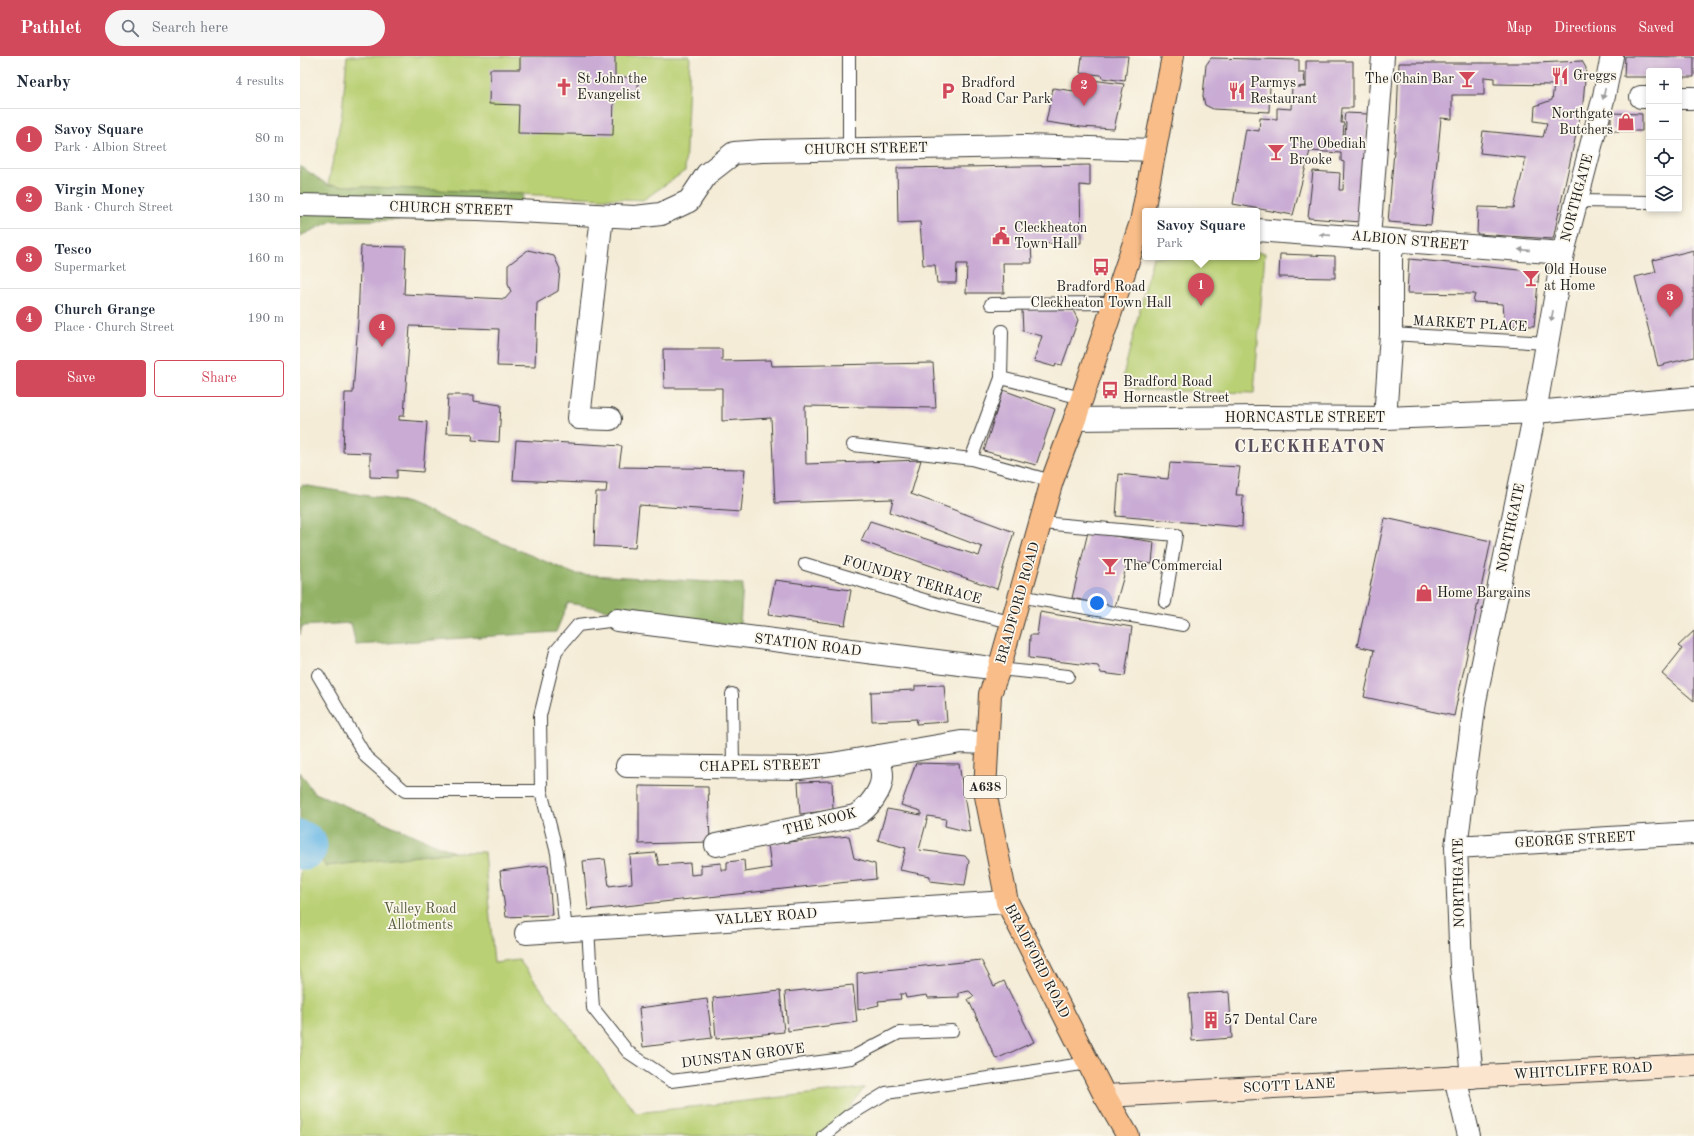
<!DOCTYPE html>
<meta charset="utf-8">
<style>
body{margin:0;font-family:"Old Standard TT",serif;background:#f6f6f7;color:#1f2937}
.controls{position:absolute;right:12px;top:12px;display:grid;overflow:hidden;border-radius:4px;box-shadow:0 2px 6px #0003}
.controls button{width:36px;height:36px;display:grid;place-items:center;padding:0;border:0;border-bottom:1px solid #e0e1e3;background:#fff;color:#1f2937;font:20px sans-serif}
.you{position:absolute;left:797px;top:547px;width:14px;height:14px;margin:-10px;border:3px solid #fff;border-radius:50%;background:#1a73e8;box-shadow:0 0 0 6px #1a73e833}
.badge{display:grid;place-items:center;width:26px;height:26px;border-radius:50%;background:#d1495b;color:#fff;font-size:13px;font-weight:700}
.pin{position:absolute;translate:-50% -33px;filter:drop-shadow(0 1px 2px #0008)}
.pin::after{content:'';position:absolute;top:21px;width:14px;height:12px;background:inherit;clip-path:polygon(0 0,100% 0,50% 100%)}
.popup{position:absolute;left:842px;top:152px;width:118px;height:52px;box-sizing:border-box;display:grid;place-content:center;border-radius:4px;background:#fff;filter:drop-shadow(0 1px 3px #0005);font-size:13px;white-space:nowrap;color:#747a83}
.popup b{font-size:15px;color:#1f2937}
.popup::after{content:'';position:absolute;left:50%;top:100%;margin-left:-8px;border:8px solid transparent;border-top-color:#fff}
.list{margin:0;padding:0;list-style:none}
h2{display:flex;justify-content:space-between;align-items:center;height:52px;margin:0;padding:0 16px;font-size:17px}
h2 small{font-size:13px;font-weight:400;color:#747a83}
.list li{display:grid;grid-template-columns:26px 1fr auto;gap:12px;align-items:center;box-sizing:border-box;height:60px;padding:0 16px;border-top:1px solid #e0e1e3}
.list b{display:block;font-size:15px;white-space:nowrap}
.list p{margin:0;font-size:13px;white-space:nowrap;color:#747a83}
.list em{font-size:13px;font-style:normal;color:#747a83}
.actions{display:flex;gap:8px;padding:12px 16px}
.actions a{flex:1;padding:9px 0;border:1px solid #d1495b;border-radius:4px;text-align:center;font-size:14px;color:#d1495b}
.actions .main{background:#d1495b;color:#fff}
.icon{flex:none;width:22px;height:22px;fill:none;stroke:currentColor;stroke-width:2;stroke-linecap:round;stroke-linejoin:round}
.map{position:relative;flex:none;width:1394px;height:1080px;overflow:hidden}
header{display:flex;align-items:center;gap:24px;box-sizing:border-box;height:56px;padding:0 20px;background:#d1495b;color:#fff}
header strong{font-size:19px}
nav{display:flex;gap:22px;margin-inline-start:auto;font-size:14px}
.search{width:280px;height:36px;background:#f6f6f7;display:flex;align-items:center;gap:10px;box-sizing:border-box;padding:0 14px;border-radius:22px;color:#747a83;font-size:15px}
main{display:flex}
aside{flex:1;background:#fff}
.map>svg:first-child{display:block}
</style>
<header>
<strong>Pathlet</strong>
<div class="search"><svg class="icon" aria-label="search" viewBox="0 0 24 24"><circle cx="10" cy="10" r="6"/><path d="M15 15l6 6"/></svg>Search here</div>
<nav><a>Map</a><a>Directions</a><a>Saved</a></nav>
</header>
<main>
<aside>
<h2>Nearby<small>4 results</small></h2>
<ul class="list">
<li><span class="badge">1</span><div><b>Savoy Square</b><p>Park · Albion Street</p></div><em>80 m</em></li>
<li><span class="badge">2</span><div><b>Virgin Money</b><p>Bank · Church Street</p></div><em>130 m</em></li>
<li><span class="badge">3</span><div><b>Tesco</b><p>Supermarket</p></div><em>160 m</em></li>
<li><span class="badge">4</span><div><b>Church Grange</b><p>Place · Church Street</p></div><em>190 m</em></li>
</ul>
<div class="actions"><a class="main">Save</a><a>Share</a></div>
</aside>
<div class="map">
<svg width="1394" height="1080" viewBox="0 0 1394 1080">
<rect width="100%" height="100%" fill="#fbf7ec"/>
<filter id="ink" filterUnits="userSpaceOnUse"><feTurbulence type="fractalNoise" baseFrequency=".025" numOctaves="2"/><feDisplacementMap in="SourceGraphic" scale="8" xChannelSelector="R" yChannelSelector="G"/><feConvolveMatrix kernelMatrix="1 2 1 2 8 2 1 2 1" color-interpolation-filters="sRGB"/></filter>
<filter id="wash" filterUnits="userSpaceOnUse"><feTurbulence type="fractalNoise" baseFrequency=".012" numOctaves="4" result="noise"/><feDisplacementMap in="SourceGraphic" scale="16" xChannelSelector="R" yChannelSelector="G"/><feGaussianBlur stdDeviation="0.9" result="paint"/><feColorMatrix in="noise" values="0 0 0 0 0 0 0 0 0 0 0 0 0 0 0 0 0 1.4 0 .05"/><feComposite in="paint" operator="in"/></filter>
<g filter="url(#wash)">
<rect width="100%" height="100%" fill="#f4ecd7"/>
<path fill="#bad075" stroke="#6b7648" d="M 47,0 L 390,0 L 385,115 L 343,144 L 28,129 L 42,57 Z
M 957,196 L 965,197 L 954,337 L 838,334 L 827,330 L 823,320 L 826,308 L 853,201 L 957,201 Z
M 0,778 L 14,790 L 26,810 L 154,796 L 184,796 L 194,907 L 219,904 L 336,1057 L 564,1032 L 529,1080 L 0,1080 Z"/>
<path fill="#93b266" stroke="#586741" d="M 0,110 L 28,129 L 223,138 L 221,162 L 32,165 L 0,180 Z
M 2,429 L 105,446 L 275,518 L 443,528 L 440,570 L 309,554 L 268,547 L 256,576 L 56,589 L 51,567 L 2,570 L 0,579 L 0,431 Z
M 0,716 L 13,736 L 154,796 L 25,810 L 14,790 L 0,778 Z"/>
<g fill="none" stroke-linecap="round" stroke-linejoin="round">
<path stroke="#6cb9e6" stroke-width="47" d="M 0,788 L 4,790"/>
</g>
<g id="blocks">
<path fill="#c9abd4" d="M 220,0 L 315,0 L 315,21 L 338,21 L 338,41 L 314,40 L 313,79 L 218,77 L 219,49 L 189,48 L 190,13 L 220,13 Z
M 782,0 L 828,0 L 825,25 L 802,22 L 801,19 L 780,17 Z
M 1325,0 L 1394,1 L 1394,21 L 1379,21 L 1379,15 L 1349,15 L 1349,21 L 1324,21 Z
M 911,2 L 999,4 L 999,17 L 1004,17 L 1005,30 L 997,31 L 1006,31 L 1006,5 L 1053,5 L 1053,52 L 1042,52 L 1041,67 L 1044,67 L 1043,82 L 1045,81 L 1046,66 L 1044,64 L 1045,57 L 1068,58 L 1061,166 L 1008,162 L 1013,115 L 1040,117 L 1039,134 L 1043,134 L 1044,106 L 1041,105 L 1041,97 L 1010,95 L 993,159 L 933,148 L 946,73 L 959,75 L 960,62 L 977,63 L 977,52 L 991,53 L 992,30 L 970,29 L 969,56 L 913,53 L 905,49 L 903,40 L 906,9 Z
M 1282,5 L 1286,12 L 1283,47 L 1253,183 L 1177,178 L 1178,151 L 1214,152 L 1226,102 L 1180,97 L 1183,75 L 1243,81 L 1247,67 L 1234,65 L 1235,50 L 1252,44 L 1254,29 L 1194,28 L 1194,22 L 1184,21 L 1184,39 L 1152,39 L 1152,63 L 1141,62 L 1131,169 L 1088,166 L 1097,60 L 1099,7 L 1236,7 Z
M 775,22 L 824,28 L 814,73 L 781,71 L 746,66 L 753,32 L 774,35 Z
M 1311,57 L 1342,58 L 1342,75 L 1311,75 Z
M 790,109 L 790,130 L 780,129 L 781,187 L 731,188 L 732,207 L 703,207 L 704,237 L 666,237 L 667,208 L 657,208 L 656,227 L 637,227 L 635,209 L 623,209 L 620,166 L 598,167 L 597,112 Z
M 61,190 L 106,191 L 104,238 L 205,243 L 211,236 L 208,228 L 208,209 L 228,194 L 254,200 L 260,213 L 258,235 L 237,247 L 235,311 L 197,310 L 199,273 L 110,270 L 104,360 L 99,360 L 99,364 L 127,366 L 123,416 L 97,414 L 97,422 L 70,421 L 70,397 L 43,396 L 45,337 L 53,337 L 58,265 Z
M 1394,194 L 1394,301 L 1358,310 L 1335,221 L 1356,216 L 1353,204 Z
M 980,198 L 1035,200 L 1035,222 L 979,221 Z
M 1109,203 L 1239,216 L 1234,270 L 1205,269 L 1203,248 L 1173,246 L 1175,238 L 1107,237 Z
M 722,253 L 773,254 L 778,264 L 762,309 L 756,308 L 755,311 L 734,305 L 742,280 L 723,275 Z
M 363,293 L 422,293 L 422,305 L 471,304 L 472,310 L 633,307 L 636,352 L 505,350 L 506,408 L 621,404 L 611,438 L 714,476 L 697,533 L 561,485 L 570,465 L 679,500 L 682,491 L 590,456 L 593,443 L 475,447 L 471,362 L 422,365 L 422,332 L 364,332 Z
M 703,334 L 755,353 L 736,409 L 684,395 Z
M 148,339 L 174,339 L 174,345 L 201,349 L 199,386 L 172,384 L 173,378 L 146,377 Z
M 216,384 L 322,390 L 319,411 L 445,413 L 441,456 L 339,449 L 335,492 L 294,490 L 296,436 L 306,436 L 307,428 L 213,424 Z
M 870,407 L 940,411 L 936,439 L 943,439 L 942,471 L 816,460 L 819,418 L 868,423 Z
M 1085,462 L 1191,485 L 1154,660 L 1064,641 L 1074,594 L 1057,590 Z
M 788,476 L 854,486 L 852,508 L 828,505 L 815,551 L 772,542 Z
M 475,524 L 551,534 L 545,569 L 468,559 Z
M 740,556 L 832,571 L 825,620 L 801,617 L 798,610 L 729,602 L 730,579 L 737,579 Z
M 1394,575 L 1394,645 L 1362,618 L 1382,593 L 1378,590 Z
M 644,629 L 647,666 L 616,668 L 617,663 L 572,665 L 571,636 L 615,634 L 615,630 Z
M 616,707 L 659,708 L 670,776 L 645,770 L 646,763 L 628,760 L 619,794 L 665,800 L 669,805 L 665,829 L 630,825 L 630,820 L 600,814 L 606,792 L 578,784 L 587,753 L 621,759 L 621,755 L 601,749 Z
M 532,725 L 533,754 L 500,758 L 498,726 Z
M 339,730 L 408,731 L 410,786 L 339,788 Z
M 549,780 L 554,802 L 575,808 L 576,823 L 288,854 L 283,805 L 305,803 L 309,830 L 332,827 L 330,799 L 356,797 L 359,809 L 390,807 L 391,819 L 401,818 L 401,809 L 421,807 L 421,814 L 427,814 L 427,806 L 444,804 L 445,816 L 471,812 L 468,788 Z
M 248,809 L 252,859 L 206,861 L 200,815 Z
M 681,904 L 694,930 L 704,925 L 734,986 L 696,1003 L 668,943 L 674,940 L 669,935 L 659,937 L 659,941 L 628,942 L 627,939 L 606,942 L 605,938 L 600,938 L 601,943 L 578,945 L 579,949 L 558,954 L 557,917 Z
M 553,929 L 557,966 L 488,975 L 485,936 Z
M 480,935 L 484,976 L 416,983 L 413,942 Z
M 929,936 L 932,982 L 892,985 L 889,938 Z
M 407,943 L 412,982 L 343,991 L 339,952 Z"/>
</g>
</g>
<g filter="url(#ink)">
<use href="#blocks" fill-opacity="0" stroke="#3c3b38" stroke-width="1"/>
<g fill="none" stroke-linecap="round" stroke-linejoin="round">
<g stroke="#3c3b38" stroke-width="14">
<path id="lane" d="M 549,94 L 549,0
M 1277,145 L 1349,146
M 691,248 L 815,247
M 702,275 L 701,322 L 671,403 L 752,425
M 1091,278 L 1247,287
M 701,322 L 782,342
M 553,389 L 671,403
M 742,467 L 876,479 L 865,546
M 505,508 L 644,550 L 711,566
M 719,540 L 883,569
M 699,613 L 768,620
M 18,619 L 66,701 L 105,735 L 241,735 L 240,660 L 256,595 L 278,569 L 317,564
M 432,638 L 433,712
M 241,735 L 257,797 L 266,874
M 288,873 L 293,952 L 328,996 L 371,1025 L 551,1002 L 599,977 L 652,975
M 523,1080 L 548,1060 L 586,1037 L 789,1007"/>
</g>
<g stroke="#3c3b38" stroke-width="24">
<path id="street" d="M 1341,41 L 1349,41
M 1379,42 L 1394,42
M 0,149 L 179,153 L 335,161 L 361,158 L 389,145 L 407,118 L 434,97 L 462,95 L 724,90 L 855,94
M 302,160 L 279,362 L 310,363
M 957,174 L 1263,197
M 1069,182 L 1083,0
M 1085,362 L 1091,278 L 1091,198 L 1095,185
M 775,363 L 960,361 L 1085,362 L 1235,356 L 1394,342
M 317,564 L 699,613
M 327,710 L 499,712 L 532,708 L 661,686 L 687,687
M 416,789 L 555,760 C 568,753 583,734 582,719 C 582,712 579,706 578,700
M 1156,791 L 1394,777
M 226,877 L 707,846
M 1155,1021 L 1169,1080
M 1172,1021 L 1161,910 L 1156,791 L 1175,645 L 1235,356 L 1263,197 L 1304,40 L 1312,0"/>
</g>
<g stroke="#3c3b38" stroke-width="24">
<path id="secondary" d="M 805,1040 L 1394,1009"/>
</g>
<g stroke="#3c3b38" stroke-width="24">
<path id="primary" d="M 828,1080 L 805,1040 L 707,846 L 685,735 L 690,638 L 699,613 L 752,425 L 775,363 L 841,166 L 873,0"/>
</g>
<use href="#lane" stroke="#fff" stroke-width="12"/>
<use href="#street" stroke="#fff" stroke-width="22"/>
<use href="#secondary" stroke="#fce5cf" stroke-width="22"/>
<use href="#primary" stroke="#f8bd88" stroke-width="22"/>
</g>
<defs><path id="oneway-solid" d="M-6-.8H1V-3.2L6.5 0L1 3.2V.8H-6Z"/></defs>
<g fill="#999">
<use href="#oneway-solid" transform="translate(1304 38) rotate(102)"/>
<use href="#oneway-solid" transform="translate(1025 179) rotate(-176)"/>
<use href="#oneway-solid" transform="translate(1224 194) rotate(-176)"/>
<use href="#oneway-solid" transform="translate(1252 260) rotate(100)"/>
</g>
</g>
<defs>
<g id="restaurant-bare" transform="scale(1.38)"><path d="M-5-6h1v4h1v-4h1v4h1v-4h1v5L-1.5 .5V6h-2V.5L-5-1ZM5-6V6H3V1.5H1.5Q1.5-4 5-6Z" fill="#d1495b" stroke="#fbf7ec" stroke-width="2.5" paint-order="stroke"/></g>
<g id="bar-bare" transform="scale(1.38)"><path d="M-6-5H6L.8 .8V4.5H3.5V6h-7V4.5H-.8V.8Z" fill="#d1495b" stroke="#fbf7ec" stroke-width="2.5" paint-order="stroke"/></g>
<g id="church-bare" transform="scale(1.38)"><path d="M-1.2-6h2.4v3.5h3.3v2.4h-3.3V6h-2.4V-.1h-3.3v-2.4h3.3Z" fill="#d1495b" stroke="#fbf7ec" stroke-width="2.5" paint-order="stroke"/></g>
<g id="parking-bare" transform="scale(1.38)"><path d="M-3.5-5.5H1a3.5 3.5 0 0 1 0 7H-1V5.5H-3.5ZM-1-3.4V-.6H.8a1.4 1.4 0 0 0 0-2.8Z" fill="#d1495b" stroke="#fbf7ec" stroke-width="2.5" paint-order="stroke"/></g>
<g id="shop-bare" transform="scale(1.38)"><path d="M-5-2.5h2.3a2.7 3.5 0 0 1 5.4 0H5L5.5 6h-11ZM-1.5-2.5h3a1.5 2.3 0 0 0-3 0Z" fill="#d1495b" stroke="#fbf7ec" stroke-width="2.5" paint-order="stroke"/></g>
<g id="civic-bare" transform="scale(1.38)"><path d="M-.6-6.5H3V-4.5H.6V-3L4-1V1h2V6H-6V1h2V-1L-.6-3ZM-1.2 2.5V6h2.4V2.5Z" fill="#d1495b" stroke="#fbf7ec" stroke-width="2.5" paint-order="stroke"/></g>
<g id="bus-bare" transform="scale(1.38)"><path d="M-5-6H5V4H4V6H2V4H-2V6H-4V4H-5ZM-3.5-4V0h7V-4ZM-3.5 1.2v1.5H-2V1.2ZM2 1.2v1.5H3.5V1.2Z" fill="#d1495b" stroke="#fbf7ec" stroke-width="2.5" paint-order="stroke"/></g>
<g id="building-bare" transform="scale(1.38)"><path d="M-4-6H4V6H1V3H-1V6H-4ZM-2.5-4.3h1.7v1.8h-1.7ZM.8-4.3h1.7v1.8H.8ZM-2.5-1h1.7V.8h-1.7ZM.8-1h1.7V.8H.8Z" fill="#d1495b" stroke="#fbf7ec" stroke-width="2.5" paint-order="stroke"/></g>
</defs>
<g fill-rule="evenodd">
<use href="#restaurant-bare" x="1260" y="20"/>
<use href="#bar-bare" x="1167" y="23"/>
<use href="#church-bare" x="264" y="31"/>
<use href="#parking-bare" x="648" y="35"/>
<use href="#restaurant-bare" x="937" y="35"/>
<use href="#shop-bare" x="1326" y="66"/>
<use href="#bar-bare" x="976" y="96"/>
<use href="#civic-bare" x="701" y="180"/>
<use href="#bus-bare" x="801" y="211"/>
<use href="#bar-bare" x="1231" y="222"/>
<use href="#bus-bare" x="810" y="334"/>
<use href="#bar-bare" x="810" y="510"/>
<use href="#shop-bare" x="1124" y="537"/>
<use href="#building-bare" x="911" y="964"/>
</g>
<g text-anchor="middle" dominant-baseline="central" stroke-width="3.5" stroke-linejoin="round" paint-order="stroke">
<rect fill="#fbf7ec" stroke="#5f5e5a" stroke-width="1" x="664" y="720" width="42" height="22" rx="3"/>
<g font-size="13" font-weight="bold" fill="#1c1c1c">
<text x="685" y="731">A638</text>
</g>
<g font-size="14" fill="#1c1c1c" stroke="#fbf7ec" text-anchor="start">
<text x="1273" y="20">Greggs</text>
<text x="277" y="23">St John the<tspan x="277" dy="16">Evangelist</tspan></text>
<text x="1154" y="23" text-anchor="end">The Chain Bar</text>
<text x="661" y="27">Bradford<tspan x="661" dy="16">Road Car Park</tspan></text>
<text x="950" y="27">Parmys<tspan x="950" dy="16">Restaurant</tspan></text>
<text x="1313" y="58" text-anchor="end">Northgate<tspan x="1313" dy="16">Butchers</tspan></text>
<text x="989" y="88">The Obediah<tspan x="989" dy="16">Brooke</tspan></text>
<text x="714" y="172">Cleckheaton<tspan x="714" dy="16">Town Hall</tspan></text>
<text x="1244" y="214">Old House<tspan x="1244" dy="16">at Home</tspan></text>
<text x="801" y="231" text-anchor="middle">Bradford Road<tspan x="801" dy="16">Cleckheaton Town Hall</tspan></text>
<text x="823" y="326">Bradford Road<tspan x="823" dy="16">Horncastle Street</tspan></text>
<text x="823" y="510">The Commercial</text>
<text x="1137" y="537">Home Bargains</text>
<text x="924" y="964">57 Dental Care</text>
</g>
<g font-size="14" fill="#1c1c1c" stroke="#fbf7ec">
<text transform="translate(566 93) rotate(-1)">CHURCH STREET</text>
<text transform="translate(1277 142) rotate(-75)">NORTHGATE</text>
<text transform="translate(151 153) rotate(2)">CHURCH STREET</text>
<text transform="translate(1110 185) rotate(5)">ALBION STREET</text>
<text transform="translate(1170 268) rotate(3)">MARKET PLACE</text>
<text x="1005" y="362">HORNCASTLE STREET</text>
<text transform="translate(1211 472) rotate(-78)">NORTHGATE</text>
<text transform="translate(612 524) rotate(16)">FOUNDRY TERRACE</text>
<text transform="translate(718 547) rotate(-74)">BRADFORD ROAD</text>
<text transform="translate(508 589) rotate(7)">STATION ROAD</text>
<text transform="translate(460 710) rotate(-1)">CHAPEL STREET</text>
<text transform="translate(520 766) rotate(-14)">THE NOOK</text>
<text transform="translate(1275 784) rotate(-3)">GEORGE STREET</text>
<text transform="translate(1159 827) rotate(-91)">NORTHGATE</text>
<text transform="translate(466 861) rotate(-4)">VALLEY ROAD</text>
<text transform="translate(737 905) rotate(63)">BRADFORD ROAD</text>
<text transform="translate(443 1000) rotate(-7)">DUNSTAN GROVE</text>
<text transform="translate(1283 1015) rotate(-3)">WHITCLIFFE ROAD</text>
<text transform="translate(989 1030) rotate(-3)">SCOTT LANE</text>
</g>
<g font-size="14" fill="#535b3b" stroke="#fbf7ec">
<text x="120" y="853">Valley Road<tspan x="120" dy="16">Allotments</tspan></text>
</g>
<g font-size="18" font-weight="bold" letter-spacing="1" fill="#594e5c" stroke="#fbf7ec">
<text x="1010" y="391">CLECKHEATON</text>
</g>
</g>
</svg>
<div class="controls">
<button>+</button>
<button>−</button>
<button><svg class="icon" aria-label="locate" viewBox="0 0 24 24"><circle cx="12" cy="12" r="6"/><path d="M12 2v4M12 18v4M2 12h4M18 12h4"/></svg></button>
<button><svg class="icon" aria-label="layers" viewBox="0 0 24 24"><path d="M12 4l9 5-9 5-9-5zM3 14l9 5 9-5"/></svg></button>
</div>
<div class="you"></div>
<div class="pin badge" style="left:901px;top:250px">1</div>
<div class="popup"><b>Savoy Square</b>Park</div>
<div class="pin badge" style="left:784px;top:50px">2</div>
<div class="pin badge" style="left:1370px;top:261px">3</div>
<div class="pin badge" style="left:82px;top:291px">4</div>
</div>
</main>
